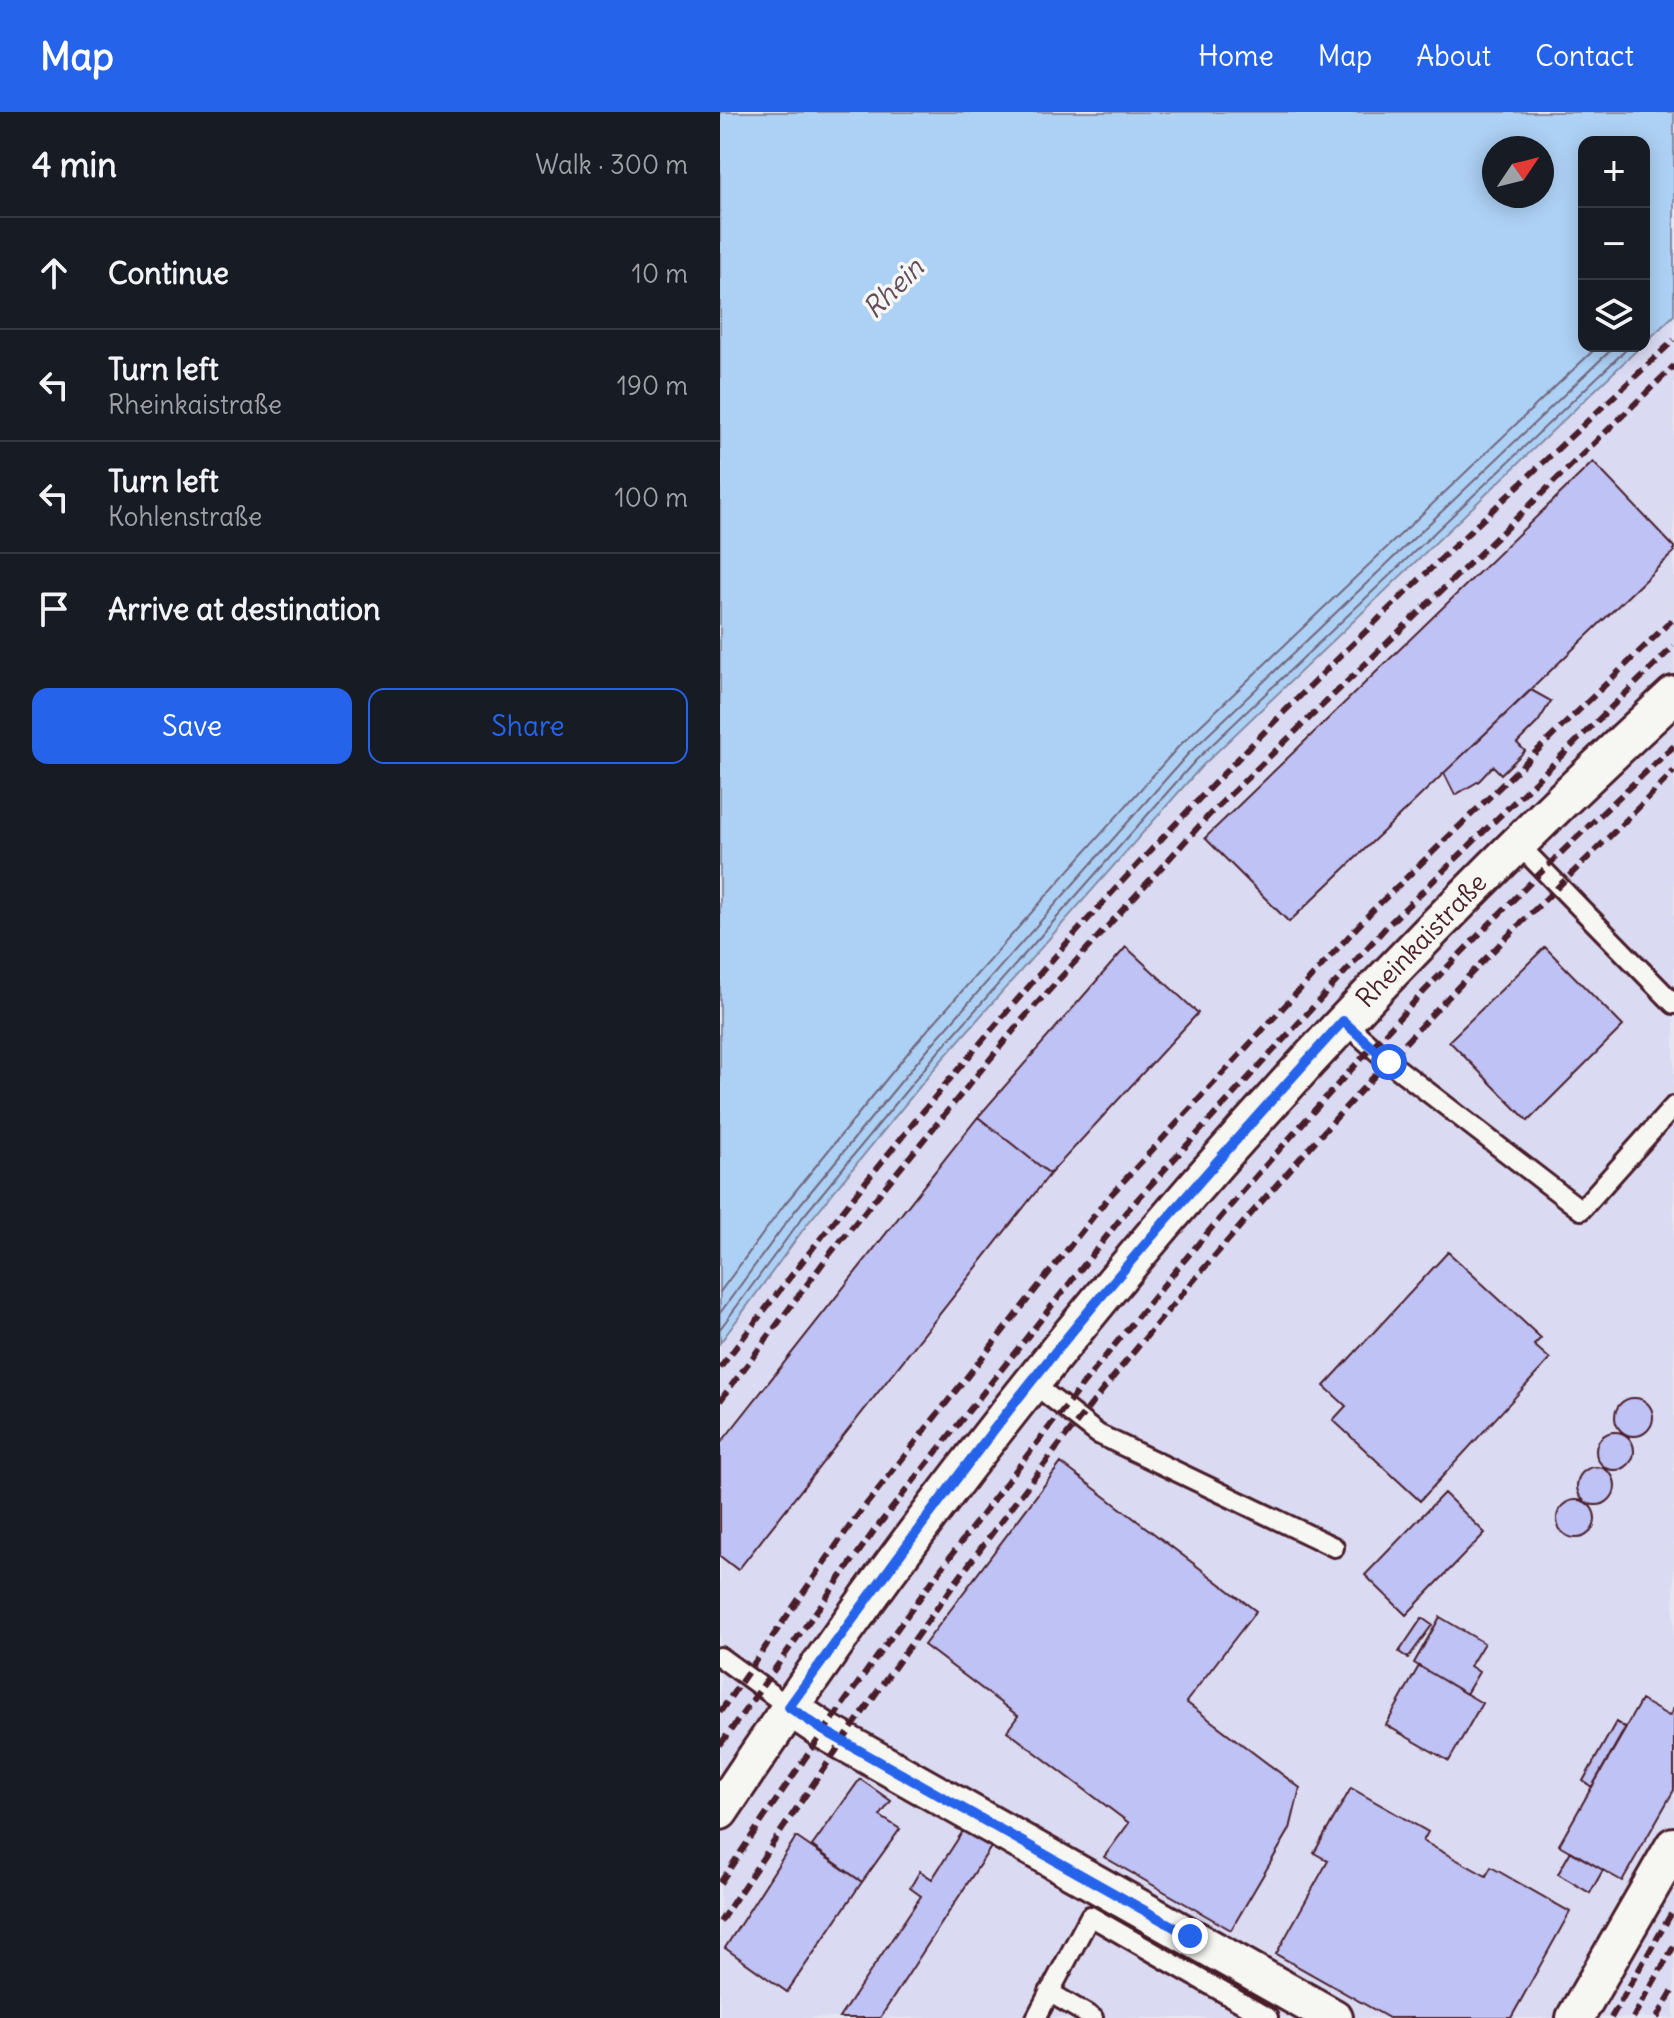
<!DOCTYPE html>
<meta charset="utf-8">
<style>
body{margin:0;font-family:Delius,sans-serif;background:#20242c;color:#f1f3f6}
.controls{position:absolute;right:24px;top:24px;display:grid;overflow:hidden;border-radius:16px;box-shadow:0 4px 20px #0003}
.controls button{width:72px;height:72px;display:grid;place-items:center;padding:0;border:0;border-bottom:2px solid #363941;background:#171b24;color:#f1f3f6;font:40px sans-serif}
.compass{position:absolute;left:762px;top:24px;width:72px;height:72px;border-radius:50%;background:#171b24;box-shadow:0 4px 20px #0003;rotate:55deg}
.stop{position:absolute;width:24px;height:24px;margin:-18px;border:6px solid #2563eb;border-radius:50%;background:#fff}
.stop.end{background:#2563eb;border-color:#fff;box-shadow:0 2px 8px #0008}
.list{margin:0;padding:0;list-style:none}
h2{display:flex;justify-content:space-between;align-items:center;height:104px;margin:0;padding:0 32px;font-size:34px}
h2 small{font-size:26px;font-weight:400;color:#9ea1a6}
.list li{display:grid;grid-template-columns:52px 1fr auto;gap:24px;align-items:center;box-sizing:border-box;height:112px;padding:0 32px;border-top:2px solid #363941}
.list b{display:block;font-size:30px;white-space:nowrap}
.list p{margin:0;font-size:26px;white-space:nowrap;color:#9ea1a6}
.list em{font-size:26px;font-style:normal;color:#9ea1a6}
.actions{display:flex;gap:16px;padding:24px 32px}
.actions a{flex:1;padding:18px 0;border:2px solid #2563eb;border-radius:16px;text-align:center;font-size:28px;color:#2563eb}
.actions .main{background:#2563eb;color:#fff}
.icon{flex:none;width:44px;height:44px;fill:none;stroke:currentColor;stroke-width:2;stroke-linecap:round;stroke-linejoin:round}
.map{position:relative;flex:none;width:954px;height:1906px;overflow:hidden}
header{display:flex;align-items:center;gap:48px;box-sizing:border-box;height:112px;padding:0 40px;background:#2563eb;color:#fff}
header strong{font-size:38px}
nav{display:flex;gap:44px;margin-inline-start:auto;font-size:28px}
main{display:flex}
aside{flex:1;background:#171b24}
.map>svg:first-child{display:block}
</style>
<header>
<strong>Map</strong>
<nav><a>Home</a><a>Map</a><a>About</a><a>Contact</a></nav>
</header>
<main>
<aside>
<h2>4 min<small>Walk · 300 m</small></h2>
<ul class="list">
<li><svg class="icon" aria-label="ahead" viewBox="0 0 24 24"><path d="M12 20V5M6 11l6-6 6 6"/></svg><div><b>Continue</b></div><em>10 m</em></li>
<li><svg class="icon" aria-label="left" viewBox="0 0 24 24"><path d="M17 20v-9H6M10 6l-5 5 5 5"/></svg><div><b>Turn left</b><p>Rheinkaistraße</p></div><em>190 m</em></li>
<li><svg class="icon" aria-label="left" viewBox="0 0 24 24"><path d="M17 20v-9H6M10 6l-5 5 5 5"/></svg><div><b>Turn left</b><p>Kohlenstraße</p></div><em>100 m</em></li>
<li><svg class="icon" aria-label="arrive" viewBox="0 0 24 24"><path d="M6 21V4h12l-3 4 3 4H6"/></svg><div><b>Arrive at destination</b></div></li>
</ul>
<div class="actions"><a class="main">Save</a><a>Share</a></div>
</aside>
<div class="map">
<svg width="954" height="1906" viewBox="0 0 954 1906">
<rect width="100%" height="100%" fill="#e6e6f3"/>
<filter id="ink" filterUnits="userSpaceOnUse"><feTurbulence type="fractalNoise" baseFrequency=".0125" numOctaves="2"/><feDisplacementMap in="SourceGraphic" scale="16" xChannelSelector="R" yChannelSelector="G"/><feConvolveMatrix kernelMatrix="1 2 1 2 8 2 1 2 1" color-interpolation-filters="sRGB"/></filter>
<g filter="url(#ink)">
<path fill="#dadbf3" d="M 954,203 L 954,1906 L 0,1906 L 0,1231 L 88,1111 L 219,951 L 481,655 Z"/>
<path fill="#add1f5" stroke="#858aa4" stroke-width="2" fill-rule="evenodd" d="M 0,0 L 954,0 L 954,203 L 924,232 L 924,30 L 864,30 L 864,234 L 921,234 L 481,655 L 219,951 L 88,1111 L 0,1231 ZM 774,36 L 822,36 L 822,84 L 774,84 Z"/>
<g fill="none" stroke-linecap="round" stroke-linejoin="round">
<path stroke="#72667c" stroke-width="2" d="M 0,1180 L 64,1093 L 196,931 L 459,634 L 878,234
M 0,1201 L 74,1100 L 206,939 L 468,642 L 895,234
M 0,1217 L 82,1106 L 213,946 L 475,649 L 910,234"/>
</g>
<path fill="#bfc2f4" stroke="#4a1f2b" stroke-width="2" d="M 873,350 L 954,435 L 954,440 L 569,810 L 485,726 Z
M 811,578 L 831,589 L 818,610 L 797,631 L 805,639 L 781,662 L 773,654 L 759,669 L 735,683 L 724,661 Z
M 406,835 L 478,901 L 330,1062 L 258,1005 Z
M 825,835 L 903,914 L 808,1009 L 729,929 Z
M 258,1005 L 330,1062 L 18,1458 L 0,1444 L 0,1332 Z
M 728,1140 L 821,1226 L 814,1233 L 830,1247 L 700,1389 L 613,1308 L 626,1294 L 604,1274 Z
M895 1305a19 19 0 1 1 38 0a19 19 0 1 1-38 0Z
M876 1339a19 19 0 1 1 38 0a19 19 0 1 1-38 0Z
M 341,1351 L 536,1499 L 466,1590 L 580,1676 L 570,1717 L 511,1818 L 384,1745 L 409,1711 L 287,1619 L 298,1604 L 204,1533 Z
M857 1374a19 19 0 1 1 38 0a19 19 0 1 1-38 0Z
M 724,1381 L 765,1421 L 686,1503 L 645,1463 Z
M837 1407a19 19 0 1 1 38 0a19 19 0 1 1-38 0Z
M 720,1505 L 764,1531 L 750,1554 L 759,1560 L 746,1582 L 694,1551 Z
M 702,1506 L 712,1513 L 688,1546 L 679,1540 Z
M 699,1554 L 762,1591 L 729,1649 L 666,1613 Z
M 921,1588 L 949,1604 L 954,1596 L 954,1678 L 902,1769 L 839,1733 Z
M 896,1610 L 906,1616 L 872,1675 L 863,1669 Z
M 140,1667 L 171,1689 L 160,1704 L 180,1717 L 142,1770 L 92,1734 Z
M 631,1676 L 708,1720 L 703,1729 L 766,1764 L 771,1755 L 850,1800 L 791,1906 L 669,1906 L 556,1842 L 608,1749 L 594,1741 Z
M 243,1719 L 271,1735 L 160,1906 L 119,1906 L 201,1784 L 190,1776 L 200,1759 L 212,1767 Z
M 76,1725 L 142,1770 L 67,1880 L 5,1836 Z
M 851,1739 L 883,1758 L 870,1781 L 838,1762 Z"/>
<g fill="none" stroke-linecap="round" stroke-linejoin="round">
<g stroke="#4a1f2b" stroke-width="24">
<path id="service" d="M 796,730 L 954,892
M 623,909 L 669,950 L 861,1098 L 954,994
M 311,1270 L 378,1322 L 614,1435
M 0,1545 L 69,1595
M 329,1880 L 373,1906
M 316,1906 L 370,1804 L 548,1906"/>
</g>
<g stroke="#4a1f2b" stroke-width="42">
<path id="minor" d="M 69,1595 L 103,1618 L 614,1906
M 0,1699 C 272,1289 592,916 954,583
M 855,1906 L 954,1734"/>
</g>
<use href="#service" stroke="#f6f6f2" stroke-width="18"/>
<use href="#minor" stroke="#f6f6f2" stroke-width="36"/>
<path stroke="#4a1f2b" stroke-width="6" stroke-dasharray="12 6" stroke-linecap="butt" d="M 0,1256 C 151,1058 310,864 482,684 C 633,526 794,378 954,228
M 0,1289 L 109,1143 L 303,907 L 491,701 L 954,254
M 0,1600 L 134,1408 L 388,1086 L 652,799 L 954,506
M 0,1633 L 154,1419 L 405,1101 L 668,813 L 954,534
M 0,1771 C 276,1359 587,970 954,634
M 0,1810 C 148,1588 300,1371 474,1168 C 573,1052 676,937 783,829 C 840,772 899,717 954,659
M 891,1906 L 954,1797
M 913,1906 L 954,1834
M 937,1906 L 954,1876"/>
</g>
</g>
<g fill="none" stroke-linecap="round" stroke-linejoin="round" filter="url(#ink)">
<path stroke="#2563eb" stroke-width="10" d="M 470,1824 L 103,1618 L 69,1595 C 148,1486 227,1376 311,1270 C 410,1146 516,1027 623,909 L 669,950"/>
</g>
<g text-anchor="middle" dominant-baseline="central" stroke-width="7" stroke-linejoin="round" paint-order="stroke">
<g font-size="26" fill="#4a1f2b" stroke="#f6f6f2">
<text transform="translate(701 828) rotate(-46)">Rheinkaistraße</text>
</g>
<g font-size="28" font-style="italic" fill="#634c5e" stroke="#f6f6f2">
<text transform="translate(173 176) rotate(-45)">Rhein</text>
</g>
</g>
</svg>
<div class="controls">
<button>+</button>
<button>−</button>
<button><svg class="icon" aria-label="layers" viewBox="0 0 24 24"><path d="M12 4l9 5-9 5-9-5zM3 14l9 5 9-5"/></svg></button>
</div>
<svg class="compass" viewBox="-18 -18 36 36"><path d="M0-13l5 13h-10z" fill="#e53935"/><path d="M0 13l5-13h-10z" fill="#9ea1a6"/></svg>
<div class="stop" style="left:669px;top:950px"></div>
<div class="stop end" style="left:470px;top:1824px"></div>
</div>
</main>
